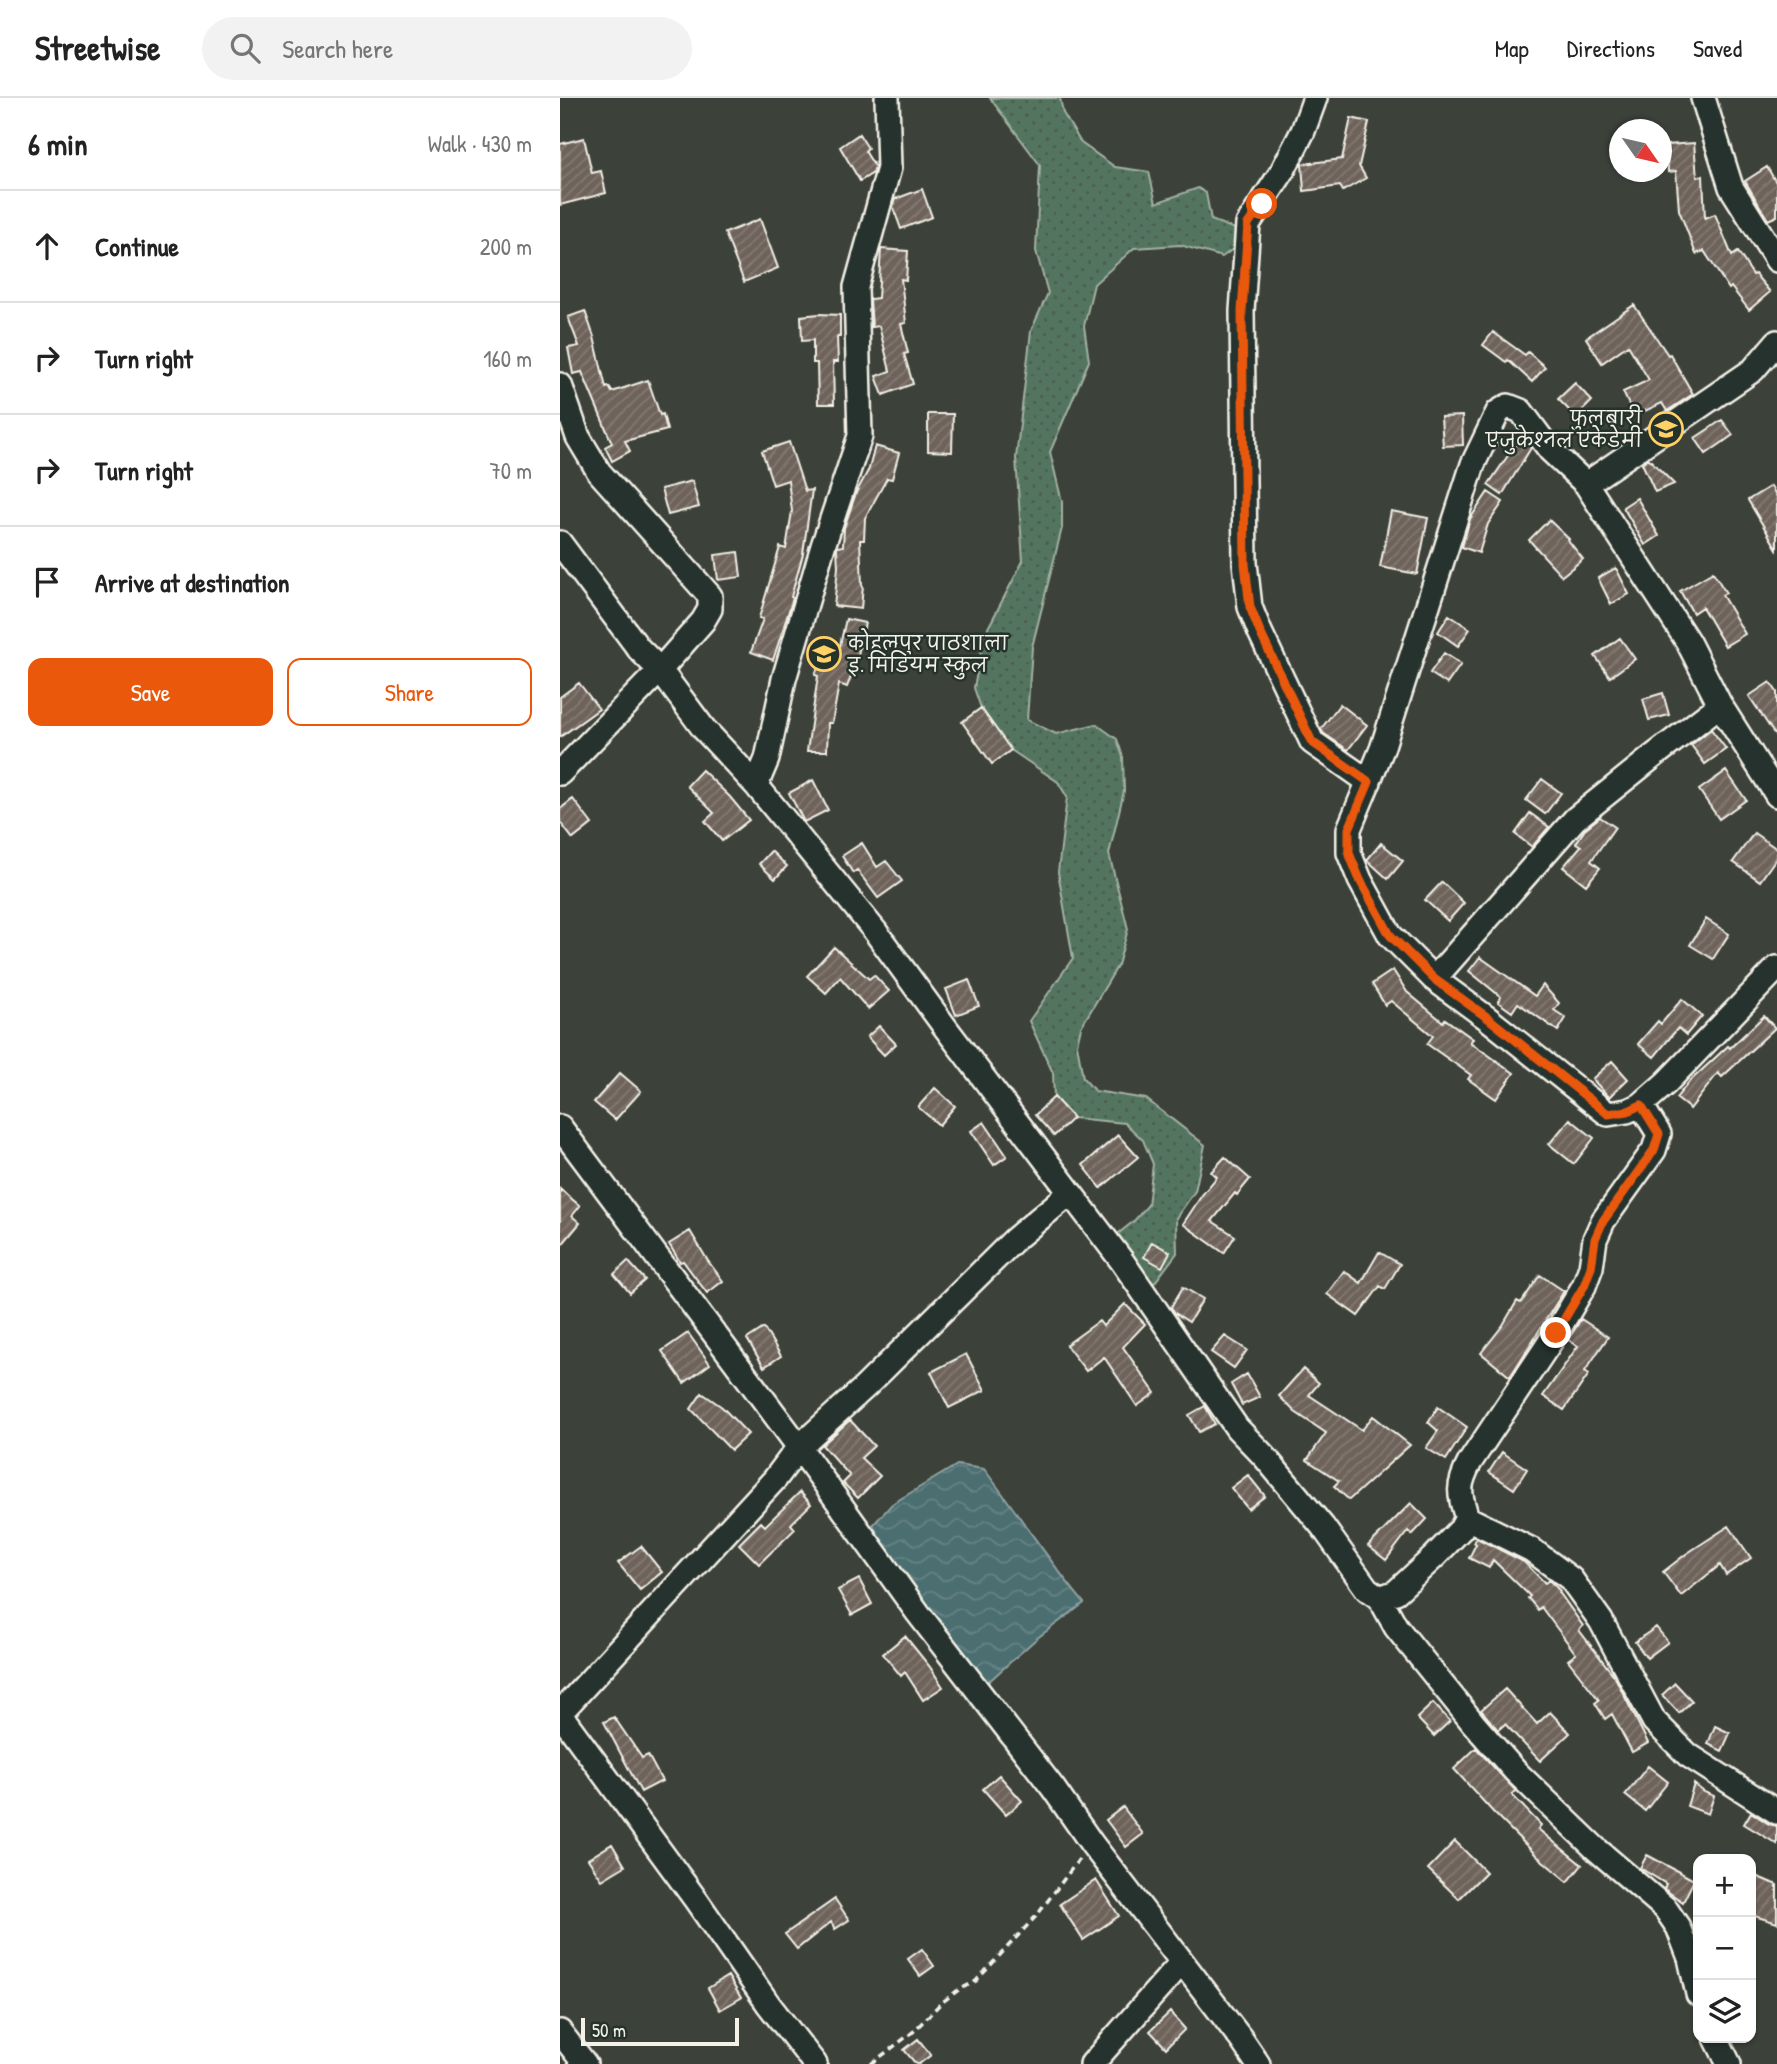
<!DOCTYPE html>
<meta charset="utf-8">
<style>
body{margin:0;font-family:"Patrick Hand","Playpen Sans Deva",sans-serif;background:#f2f2f2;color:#222}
.controls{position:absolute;right:21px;bottom:21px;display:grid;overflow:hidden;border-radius:14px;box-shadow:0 2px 5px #0004}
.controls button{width:63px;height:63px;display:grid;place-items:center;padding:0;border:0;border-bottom:2px solid #e0e0e0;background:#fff;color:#222;font:35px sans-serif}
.compass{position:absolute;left:1049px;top:21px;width:63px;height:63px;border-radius:50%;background:#fff;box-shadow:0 2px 5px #0004;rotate:124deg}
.scale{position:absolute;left:21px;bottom:18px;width:158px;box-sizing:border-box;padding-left:7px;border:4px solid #f4f1e8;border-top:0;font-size:19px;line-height:24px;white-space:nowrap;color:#f4f1e8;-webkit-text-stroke:5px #26332d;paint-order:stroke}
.stop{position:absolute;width:21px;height:21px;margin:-16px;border:5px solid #ea580c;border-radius:50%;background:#fff}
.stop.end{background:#ea580c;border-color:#fff;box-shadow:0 2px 7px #0008}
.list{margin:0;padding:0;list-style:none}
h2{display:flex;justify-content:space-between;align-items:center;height:91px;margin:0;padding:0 28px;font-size:30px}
h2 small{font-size:23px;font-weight:400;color:#767676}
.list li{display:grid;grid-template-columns:46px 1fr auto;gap:21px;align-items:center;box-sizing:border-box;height:112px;padding:0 28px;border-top:2px solid #e0e0e0}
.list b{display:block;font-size:26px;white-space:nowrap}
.list em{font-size:23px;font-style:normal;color:#767676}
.actions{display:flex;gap:14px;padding:21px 28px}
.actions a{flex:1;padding:16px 0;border:2px solid #ea580c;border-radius:14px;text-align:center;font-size:24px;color:#ea580c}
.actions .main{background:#ea580c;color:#fff}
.icon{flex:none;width:38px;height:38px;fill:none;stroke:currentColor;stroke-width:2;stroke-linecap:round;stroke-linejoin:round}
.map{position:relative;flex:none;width:1217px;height:1966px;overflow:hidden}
header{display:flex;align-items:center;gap:42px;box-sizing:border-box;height:98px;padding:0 35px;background:#fff;border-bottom:2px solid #e0e0e0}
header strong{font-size:33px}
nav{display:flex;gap:38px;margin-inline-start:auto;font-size:24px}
.search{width:490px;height:63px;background:#f2f2f2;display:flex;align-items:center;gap:18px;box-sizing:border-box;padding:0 24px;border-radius:38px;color:#767676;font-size:26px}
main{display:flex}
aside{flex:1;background:#fff}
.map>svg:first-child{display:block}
</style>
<header>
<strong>Streetwise</strong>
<div class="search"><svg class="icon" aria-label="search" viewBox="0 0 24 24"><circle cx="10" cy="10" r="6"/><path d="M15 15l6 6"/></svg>Search here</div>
<nav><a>Map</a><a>Directions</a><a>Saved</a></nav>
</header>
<main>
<aside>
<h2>6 min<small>Walk · 430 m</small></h2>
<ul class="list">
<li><svg class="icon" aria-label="ahead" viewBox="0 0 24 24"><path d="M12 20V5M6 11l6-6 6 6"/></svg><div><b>Continue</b></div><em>200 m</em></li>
<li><svg class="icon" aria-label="right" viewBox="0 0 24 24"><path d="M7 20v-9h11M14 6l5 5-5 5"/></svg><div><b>Turn right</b></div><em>160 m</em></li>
<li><svg class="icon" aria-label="right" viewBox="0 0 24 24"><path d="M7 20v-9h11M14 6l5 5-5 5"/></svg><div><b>Turn right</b></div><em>70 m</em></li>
<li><svg class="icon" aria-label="arrive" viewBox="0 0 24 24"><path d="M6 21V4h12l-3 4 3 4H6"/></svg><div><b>Arrive at destination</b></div></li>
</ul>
<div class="actions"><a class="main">Save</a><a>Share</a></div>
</aside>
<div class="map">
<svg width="1217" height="1966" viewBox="0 0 1217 1966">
<defs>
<pattern id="grass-dots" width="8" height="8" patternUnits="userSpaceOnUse" patternTransform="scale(1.75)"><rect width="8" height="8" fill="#52745e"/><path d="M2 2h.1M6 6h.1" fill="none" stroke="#4d5c51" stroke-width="1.8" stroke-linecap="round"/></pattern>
<pattern id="water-waves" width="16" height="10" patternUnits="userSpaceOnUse" patternTransform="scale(1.75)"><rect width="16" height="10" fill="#4b6e71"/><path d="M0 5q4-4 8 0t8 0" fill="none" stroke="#668385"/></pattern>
<pattern id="building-hatch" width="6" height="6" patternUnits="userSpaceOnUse" patternTransform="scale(1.75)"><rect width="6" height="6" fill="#6e635a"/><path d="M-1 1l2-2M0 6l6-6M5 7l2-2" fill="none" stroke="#837a72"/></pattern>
</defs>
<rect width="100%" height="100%" fill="#3c413a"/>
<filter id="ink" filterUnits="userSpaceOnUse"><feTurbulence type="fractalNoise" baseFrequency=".0143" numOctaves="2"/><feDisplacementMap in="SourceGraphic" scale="14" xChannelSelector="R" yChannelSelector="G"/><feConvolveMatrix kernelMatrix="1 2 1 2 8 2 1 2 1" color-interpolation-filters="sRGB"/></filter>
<g filter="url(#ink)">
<path fill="url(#grass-dots)" stroke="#a3b2a3" stroke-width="2" d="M 430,0 L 500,0 L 503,15 L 521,45 L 555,69 L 589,74 L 596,105 L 638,90 L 646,95 L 651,122 L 675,131 L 676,149 L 662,159 L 620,147 L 574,150 L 534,186 L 524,228 L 529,263 L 490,354 L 502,404 L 502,430 L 472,549 L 467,622 L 496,636 L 536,626 L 557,641 L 563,659 L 564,693 L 549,756 L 568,831 L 558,867 L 521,929 L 517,946 L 523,980 L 535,993 L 586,1001 L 645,1047 L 635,1093 L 616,1120 L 617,1155 L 592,1188 L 554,1139 L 574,1123 L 588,1107 L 593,1066 L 583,1042 L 565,1025 L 513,1020 L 494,999 L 493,975 L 469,923 L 513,860 L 498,774 L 507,699 L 498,684 L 451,652 L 421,610 L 414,590 L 422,548 L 427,532 L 463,463 L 456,360 L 471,233 L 488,195 L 476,153 L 480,67 Z"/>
<path fill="url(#water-waves)" stroke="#8fa2a1" stroke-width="2" d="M 397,1367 L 424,1371 C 458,1415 488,1462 524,1505 L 476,1541 L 426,1586 L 329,1458 L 313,1427 L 332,1406 Z"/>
<path fill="url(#building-hatch)" stroke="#f4f1e8" stroke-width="2" d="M 791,20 L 809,24 L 799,68 L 806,80 L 783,93 L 780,88 L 744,93 L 742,66 L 782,61 Z
M 299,36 L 308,50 L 305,53 L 315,69 L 313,75 L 300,83 L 280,49 Z
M 24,40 L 32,75 L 41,73 L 46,95 L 0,107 L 0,46 Z
M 1134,45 L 1137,79 L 1143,78 L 1145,120 L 1155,116 L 1172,158 L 1178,154 L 1193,177 L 1195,176 L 1210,194 L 1189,212 L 1171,189 L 1169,191 L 1144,153 L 1136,156 L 1119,112 L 1116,73 L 1108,74 L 1107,47 Z
M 1207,69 L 1217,86 L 1217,118 L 1208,122 L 1185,83 Z
M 362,91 L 372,119 L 341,131 L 333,109 L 335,101 Z
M 200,121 L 218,170 L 184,184 L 165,135 Z
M 321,151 L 348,153 L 346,182 L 341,181 L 346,225 L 341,226 L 348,255 L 344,256 L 353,286 L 323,297 L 316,278 L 330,273 L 319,228 L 312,229 L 310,201 L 318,200 Z
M 1074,207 L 1108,257 L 1110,256 L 1133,296 L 1107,313 L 1102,305 L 1074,318 L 1063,294 L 1089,282 L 1068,247 L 1042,265 L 1026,240 Z
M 25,213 L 34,239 L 46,290 L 49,289 L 52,294 L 88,282 L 100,317 L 103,316 L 107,332 L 65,343 L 70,353 L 52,363 L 45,349 L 52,345 L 22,274 L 13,276 L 8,250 L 19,248 L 8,219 Z
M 259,216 L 280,217 L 280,239 L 277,239 L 278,264 L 273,264 L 274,306 L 258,306 L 257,265 L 253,265 L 253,242 L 242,243 L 241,218 Z
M 933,234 L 965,257 L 968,254 L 985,269 L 972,284 L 948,262 L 946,264 L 923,247 Z
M 1015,285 L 1032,303 L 1016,319 L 998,301 Z
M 368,316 L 393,316 L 392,354 L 368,353 Z
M 902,318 L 903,347 L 883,348 L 881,319 Z
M 1162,322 L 1173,337 L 1146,356 L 1135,340 Z
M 960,340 L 971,350 L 942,397 L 928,387 Z
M 229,344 L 245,393 L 252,392 L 243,456 L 231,499 L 233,500 L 213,562 L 191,554 L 203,521 L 199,520 L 220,449 L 226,451 L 232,413 L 228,382 L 213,387 L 202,353 Z
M 315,348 L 339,355 L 332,381 L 327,380 L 305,420 L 304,442 L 300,442 L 302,487 L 303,488 L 301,511 L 274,508 L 278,469 L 277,450 L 278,449 L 283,448 L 284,430 L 296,395 L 309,371 Z
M 1088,360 L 1114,386 L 1095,394 L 1082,365 Z
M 132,383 L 139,409 L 108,417 L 101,391 Z
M 1211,388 L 1217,399 L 1217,451 L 1188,402 Z
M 928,394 L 943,404 L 928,426 L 919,455 L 902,449 L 910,421 Z
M 1077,400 L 1099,438 L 1085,447 L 1063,409 Z
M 831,413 L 868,420 L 857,476 L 820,469 Z
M 989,422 L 1009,441 L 1008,442 L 1023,461 L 1002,478 L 969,442 Z
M 178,454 L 181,479 L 158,482 L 155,457 Z
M 1056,470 L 1069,496 L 1051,506 L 1038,480 Z
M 1153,474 L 1166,495 L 1162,497 L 1185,536 L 1165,548 L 1142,509 L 1133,515 L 1120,493 Z
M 889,517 L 910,531 L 898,548 L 878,534 Z
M 286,521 L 305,525 L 296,566 L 287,589 L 279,586 L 272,625 L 268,625 L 267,653 L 247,653 L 258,578 L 255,577 L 265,551 L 278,556 Z
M 1060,540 L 1075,561 L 1050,579 L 1035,558 Z
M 884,555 L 901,566 L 887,586 L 870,575 Z
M 1210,584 L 1217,594 L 1217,640 L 1189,598 Z
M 19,585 L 39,611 L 0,639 L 0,599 Z
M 1103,595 L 1109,617 L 1089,622 L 1083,601 Z
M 780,606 L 807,627 L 788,652 L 763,635 L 761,631 Z
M 421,610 L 451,652 L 432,666 L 402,624 Z
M 1151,631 L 1166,651 L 1145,666 L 1131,647 Z
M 142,672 L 170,699 L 189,722 L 162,743 L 145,723 L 154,715 L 127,688 Z
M 1166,673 L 1186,702 L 1159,721 L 1139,692 Z
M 982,681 L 1001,695 L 985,716 L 966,702 Z
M 253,682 L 268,712 L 244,724 L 229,695 Z
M 13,701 L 32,726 L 13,741 L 0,724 L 0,711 Z
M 970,715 L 989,729 L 972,749 L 955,736 Z
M 1040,719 L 1055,729 L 1031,763 L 1040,770 L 1026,787 L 1003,769 L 1021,748 L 1016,745 L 1026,730 Z
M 1194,735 L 1217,751 L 1217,759 L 1200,783 L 1173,764 Z
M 302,745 L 317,769 L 326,763 L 342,783 L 318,800 L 297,772 L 293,775 L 282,758 Z
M 821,745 L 843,763 L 828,781 L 807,762 Z
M 211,753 L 227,768 L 215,781 L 199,766 Z
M 882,784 L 904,805 L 888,823 L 865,802 Z
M 1146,821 L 1169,836 L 1153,861 L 1130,847 Z
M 274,849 L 309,881 L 314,877 L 329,893 L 308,911 L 280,879 L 266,895 L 247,878 Z
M 920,859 L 975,898 L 983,887 L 999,905 L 994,912 L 1006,920 L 998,933 L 958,905 L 952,914 L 938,904 L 941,899 L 909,873 Z
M 833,872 L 847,894 L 883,924 L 885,921 L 913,941 L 910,944 L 954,975 L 936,1001 L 908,981 L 911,977 L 867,946 L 873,938 L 831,903 L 825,907 L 812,886 Z
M 409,882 L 419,908 L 396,917 L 386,891 Z
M 1122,901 L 1142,918 L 1126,937 L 1118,930 L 1094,959 L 1078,946 L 1098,923 L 1101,926 Z
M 1204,918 L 1215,930 L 1162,979 L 1158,975 L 1130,1011 L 1116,1000 L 1129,984 L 1168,948 L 1170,950 Z
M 319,928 L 336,946 L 324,957 L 307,939 Z
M 1052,963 L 1068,981 L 1049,999 L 1032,981 Z
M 60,975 L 81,993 L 55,1022 L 34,1004 Z
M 375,990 L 395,1008 L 379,1027 L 358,1009 Z
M 494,999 L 513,1020 L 494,1038 L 475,1017 Z
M 1010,1021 L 1034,1040 L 1014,1066 L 989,1046 Z
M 424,1024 L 447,1058 L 434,1067 L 411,1033 Z
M 558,1037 L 578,1059 L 541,1090 L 523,1067 Z
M 665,1059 L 690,1081 L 677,1097 L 675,1095 L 652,1123 L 675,1138 L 664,1155 L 623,1126 L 642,1097 L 657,1079 L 651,1074 Z
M 0,1091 L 20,1108 L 12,1118 L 20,1125 L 0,1149 Z
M 130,1133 L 148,1163 L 163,1183 L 147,1195 L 123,1163 L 120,1164 L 109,1146 Z
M 592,1144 L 610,1154 L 602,1169 L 584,1159 Z
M 819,1154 L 840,1166 L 825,1191 L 820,1188 L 798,1218 L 767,1196 L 784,1173 L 801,1185 Z
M 68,1163 L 85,1182 L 70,1195 L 54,1176 Z
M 980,1177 L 1004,1193 L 950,1279 L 921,1255 L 943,1227 L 957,1203 L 961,1205 Z
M 623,1189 L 643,1201 L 629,1224 L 615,1215 L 611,1209 Z
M 565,1206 L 585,1226 L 563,1249 L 595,1295 L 577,1308 L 544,1259 L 526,1273 L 506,1247 L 539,1223 L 543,1228 Z
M 1021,1221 L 1048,1239 L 1025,1273 L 1029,1276 L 1004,1312 L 983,1298 L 1018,1248 L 1008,1242 Z
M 204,1230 L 221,1258 L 204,1269 L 187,1241 Z
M 128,1235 L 150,1266 L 124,1285 L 102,1253 Z
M 665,1238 L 687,1252 L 674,1270 L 651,1254 Z
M 406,1256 L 425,1292 L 389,1310 L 371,1274 Z
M 743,1271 L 759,1285 L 749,1297 L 802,1332 L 813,1318 L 850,1347 L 789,1402 L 774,1388 L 779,1383 L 747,1362 L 766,1335 L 735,1314 L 719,1298 Z
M 687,1276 L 700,1299 L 682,1307 L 671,1286 Z
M 142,1295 L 162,1309 L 188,1336 L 171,1352 L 131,1311 Z
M 645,1308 L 655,1326 L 639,1334 L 629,1317 Z
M 878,1309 L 907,1329 L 886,1362 L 866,1350 L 878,1333 L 868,1324 Z
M 290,1322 L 314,1348 L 301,1360 L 320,1378 L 298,1400 L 283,1385 L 290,1378 L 262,1347 Z
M 942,1354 L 967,1371 L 954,1391 L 929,1374 Z
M 688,1377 L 705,1398 L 688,1411 L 671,1390 Z
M 240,1394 L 251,1406 L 231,1426 L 235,1431 L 199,1466 L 179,1446 L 201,1424 L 205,1428 Z
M 851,1405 L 867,1421 L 852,1437 L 848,1433 L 826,1462 L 808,1448 Z
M 1169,1428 L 1191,1460 L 1166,1477 L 1160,1467 L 1121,1498 L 1103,1474 L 1126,1456 Z
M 917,1440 L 964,1464 L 985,1485 L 989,1482 L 1000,1493 L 999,1494 L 1023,1528 L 1019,1532 L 1055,1579 L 1088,1645 L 1072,1654 L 1052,1616 L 1045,1621 L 1035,1605 L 1039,1602 L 1008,1562 L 1016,1556 L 981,1509 L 978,1512 L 968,1500 L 970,1498 L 933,1462 L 929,1470 L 909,1460 L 916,1446 L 914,1444 Z
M 81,1448 L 102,1474 L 80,1492 L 58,1465 Z
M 299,1481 L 312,1506 L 292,1517 L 278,1492 Z
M 1096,1529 L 1108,1544 L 1087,1560 L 1075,1544 Z
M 345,1538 L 370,1569 L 383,1589 L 363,1602 L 345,1574 L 341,1578 L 323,1556 Z
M 1115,1585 L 1132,1603 L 1119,1615 L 1102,1597 Z
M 945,1591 L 977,1626 L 990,1614 L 1010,1635 L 980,1663 L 945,1626 L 938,1632 L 921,1612 Z
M 873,1605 L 890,1623 L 874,1638 L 857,1620 Z
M 54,1619 L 82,1660 L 88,1657 L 102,1683 L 81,1694 L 44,1624 Z
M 1155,1628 L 1170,1635 L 1162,1653 L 1148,1646 Z
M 916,1650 L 956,1693 L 952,1697 L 981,1727 L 978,1731 L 1022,1767 L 1008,1784 L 977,1758 L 933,1714 L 894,1671 Z
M 1088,1668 L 1108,1684 L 1085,1713 L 1065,1697 Z
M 439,1677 L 462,1703 L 446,1717 L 423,1691 Z
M 1134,1686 L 1144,1694 L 1154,1698 L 1148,1716 L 1127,1708 Z
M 563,1709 L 583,1736 L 566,1749 L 546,1722 Z
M 1191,1714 L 1209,1726 L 1217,1728 L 1217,1746 L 1184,1726 Z
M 895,1743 L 926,1774 L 899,1801 L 868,1771 Z
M 52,1746 L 65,1768 L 42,1782 L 28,1761 Z
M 1087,1757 L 1134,1782 L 1123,1804 L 1104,1791 L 1106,1786 L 1080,1770 Z
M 1191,1776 L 1217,1787 L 1217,1825 L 1191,1817 Z
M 536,1782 L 559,1818 L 523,1842 L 500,1806 Z
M 275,1801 L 289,1822 L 275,1831 L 271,1824 L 237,1851 L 225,1836 Z
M 362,1851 L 374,1868 L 360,1878 L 348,1861 Z
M 168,1878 L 181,1900 L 160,1912 L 148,1890 Z
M 610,1914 L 625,1931 L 606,1950 L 590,1933 Z
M 358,1941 L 371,1957 L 359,1966 L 356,1966 L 344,1952 Z"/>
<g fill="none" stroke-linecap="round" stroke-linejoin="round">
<g stroke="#f4f1e8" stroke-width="28">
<path id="street" d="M 755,0 L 743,33 L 722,74 L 688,126 L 682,213 L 685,465 L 690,509 L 700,534 L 752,644 L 809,684
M 1143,0 L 1171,89 L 1217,162
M 1217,244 L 1193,272 L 1026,386 L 1128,544 L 1160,607 L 1217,697
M 0,287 L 18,339 L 39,374 L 150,498 L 150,511 L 143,523 L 100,572 L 0,675
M 1026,386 L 990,352 L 961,313 L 948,308 L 938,314 L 913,366 L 822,651 L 789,731 L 789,755 L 800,782 L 830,837 L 874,881 L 927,920 L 1048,1016 L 1067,1013 L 1081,1007
M 0,445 L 79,551 L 100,572 L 144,631 L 196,687 L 315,833 L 385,929 L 562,1163 L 677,1330 L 704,1358 L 763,1429 L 807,1491 L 820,1500 L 836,1529 L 914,1626 L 955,1673 L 1036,1751 L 1105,1810 L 1118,1829 L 1130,1860 L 1138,1896
M 196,687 L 207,661 L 224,581 L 263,448 L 300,338 L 296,189 L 329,70 L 327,0
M 874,881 L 1015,721 L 1091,660 L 1160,607
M 0,1029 L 239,1349 L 358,1515 L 493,1690 L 532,1746 L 681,1941 L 698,1966
M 907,1420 L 972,1452 L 1011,1481 L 1041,1523 L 1094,1623 L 1128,1657 L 1217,1714
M 820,1500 L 836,1494 L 875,1458 L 901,1431 L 907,1420 C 899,1395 897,1388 910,1364 L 996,1235 L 1024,1188 L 1031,1169 L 1035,1141 L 1043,1123 L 1094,1052 L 1099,1036 L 1081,1007 L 1106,985 L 1217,870
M 0,1615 L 215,1381 L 239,1349 L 305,1289 L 455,1141 L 510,1095
M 0,1616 L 136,1802 L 209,1907 L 255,1966
M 0,1934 L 25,1966
M 1156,1940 L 1169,1966
M 532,1966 L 621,1865"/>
</g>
<path stroke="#f4f1e8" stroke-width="3.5" stroke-dasharray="7 5" stroke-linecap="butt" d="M 311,1966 L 353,1934 L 380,1906 L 397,1893 L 416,1883 L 478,1816 L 519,1761"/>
<use href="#street" stroke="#26332d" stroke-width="23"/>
</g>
</g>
<g fill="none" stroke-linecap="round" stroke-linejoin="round" filter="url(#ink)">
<path stroke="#ea580c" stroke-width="9" d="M 702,106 L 688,126 L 682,213 L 685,466 L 690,509 L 700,534 L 752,644 L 809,684 L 789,731 L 789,755 L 800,782 L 830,837 L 874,881 L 928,920 L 1048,1016 L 1068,1013 L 1081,1007 L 1099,1036 L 1094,1052 L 1043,1123 L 1035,1141 L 1031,1169 L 1024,1188 L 996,1235"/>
</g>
<defs>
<g id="school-ring" transform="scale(1.75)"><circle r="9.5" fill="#26332d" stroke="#ffd166" stroke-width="1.5"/><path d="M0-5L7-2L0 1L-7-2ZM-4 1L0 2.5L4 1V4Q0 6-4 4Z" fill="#ffd166"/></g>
</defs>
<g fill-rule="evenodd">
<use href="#school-ring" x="1106" y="331"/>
<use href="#school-ring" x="264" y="556"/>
</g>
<g text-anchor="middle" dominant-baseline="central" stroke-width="5" stroke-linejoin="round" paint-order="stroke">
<g font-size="19" fill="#f4f1e8" stroke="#26332d" text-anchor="end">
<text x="1082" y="320">फुलबारी<tspan x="1082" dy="22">एजुकेश्नल एकेडेमी</tspan></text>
<text x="288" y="545" text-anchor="start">कोहलपुर पाठशाला<tspan x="288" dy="22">इ. मिडियम स्कुल</tspan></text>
</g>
</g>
</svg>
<div class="controls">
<button>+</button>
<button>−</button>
<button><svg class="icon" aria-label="layers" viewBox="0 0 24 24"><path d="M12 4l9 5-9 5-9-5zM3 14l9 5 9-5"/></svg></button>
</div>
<svg class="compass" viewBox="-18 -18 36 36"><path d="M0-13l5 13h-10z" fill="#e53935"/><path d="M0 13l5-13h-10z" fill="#767676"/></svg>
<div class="scale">50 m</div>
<div class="stop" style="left:702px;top:106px"></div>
<div class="stop end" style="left:996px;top:1235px"></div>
</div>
</main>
